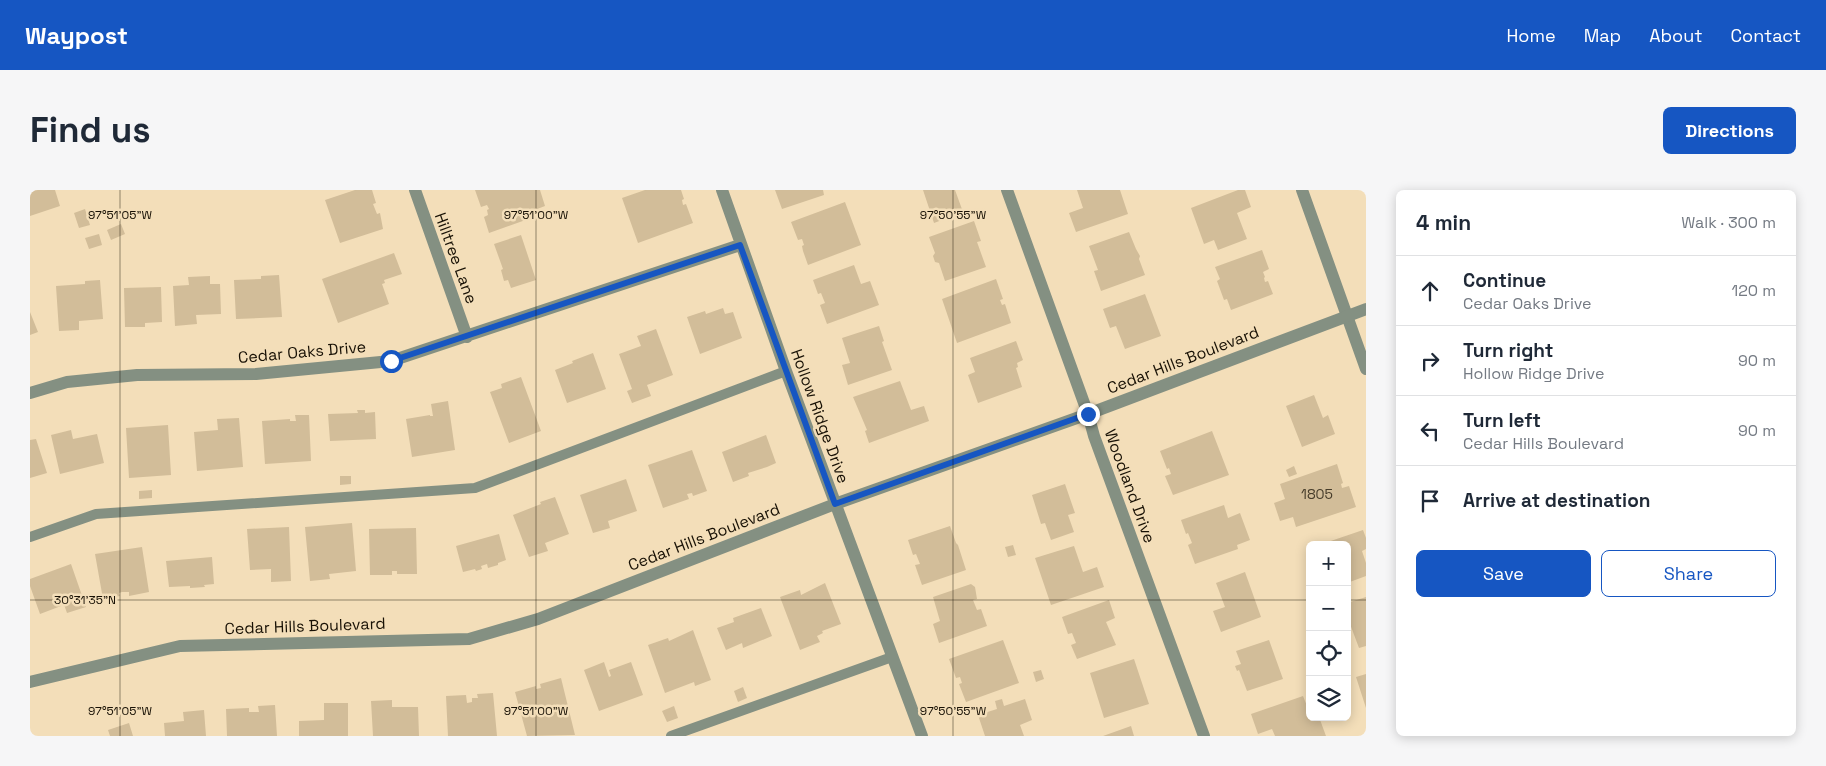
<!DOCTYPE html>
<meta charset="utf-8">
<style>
body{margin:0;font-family:"Space Grotesk",sans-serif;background:#f6f6f7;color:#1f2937}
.controls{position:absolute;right:15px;bottom:15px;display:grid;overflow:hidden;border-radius:8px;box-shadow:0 2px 12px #0003}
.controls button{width:45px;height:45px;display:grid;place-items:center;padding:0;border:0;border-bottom:1px solid #e0e1e3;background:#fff;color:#1f2937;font:25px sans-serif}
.stop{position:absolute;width:15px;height:15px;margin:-11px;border:4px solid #1656c2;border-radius:50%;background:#fff}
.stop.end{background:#1656c2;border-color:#fff;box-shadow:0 1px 5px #0008}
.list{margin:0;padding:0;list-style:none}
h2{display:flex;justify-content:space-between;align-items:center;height:65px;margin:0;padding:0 20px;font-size:21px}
h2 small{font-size:16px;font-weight:400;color:#747a83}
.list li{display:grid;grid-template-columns:32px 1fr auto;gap:15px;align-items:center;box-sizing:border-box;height:70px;padding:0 20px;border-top:1px solid #e0e1e3}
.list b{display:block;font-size:19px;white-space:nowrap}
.list p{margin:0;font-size:16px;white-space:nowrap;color:#747a83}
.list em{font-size:16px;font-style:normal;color:#747a83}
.actions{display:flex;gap:10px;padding:15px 20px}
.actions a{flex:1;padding:11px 0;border:1px solid #1656c2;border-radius:8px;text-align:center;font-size:18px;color:#1656c2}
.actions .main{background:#1656c2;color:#fff}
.icon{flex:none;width:28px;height:28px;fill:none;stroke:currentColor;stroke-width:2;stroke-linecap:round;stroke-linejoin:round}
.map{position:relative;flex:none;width:1336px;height:546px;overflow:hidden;border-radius:8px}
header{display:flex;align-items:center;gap:30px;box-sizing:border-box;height:70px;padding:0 25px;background:#1656c2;color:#fff}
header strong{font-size:24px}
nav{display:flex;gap:28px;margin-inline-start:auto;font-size:18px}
.intro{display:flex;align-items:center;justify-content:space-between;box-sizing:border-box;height:120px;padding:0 30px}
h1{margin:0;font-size:35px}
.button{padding:12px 22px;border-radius:8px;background:#1656c2;color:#fff;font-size:18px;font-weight:700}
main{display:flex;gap:30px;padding:0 30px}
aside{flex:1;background:#fff;border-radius:8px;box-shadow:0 2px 12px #0003}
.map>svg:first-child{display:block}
</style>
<header>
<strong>Waypost</strong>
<nav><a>Home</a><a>Map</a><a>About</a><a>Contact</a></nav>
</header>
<div class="intro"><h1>Find us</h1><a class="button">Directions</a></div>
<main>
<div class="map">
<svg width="1336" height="546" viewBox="0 0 1336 546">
<rect width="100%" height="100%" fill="#f3deb9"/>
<path fill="#d2bd99" d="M 0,0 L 25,0 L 30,16 L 0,26 Z
M 325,0 L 342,0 L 346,13 L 343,14 L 347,24 L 350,23 L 353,39 L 310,53 L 295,10 Z
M 445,0 L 510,0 L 515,16 L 502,21 L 504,27 L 459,43 L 454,27 L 458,25 L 457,20 L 459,19 L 457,15 L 451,17 Z
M 615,0 L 651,0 L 654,9 L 652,10 L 653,15 L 656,14 L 663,33 L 608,53 L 592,8 Z
M 745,0 L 793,0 L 794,5 L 752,19 Z
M 893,0 L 925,0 L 933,22 L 904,33 Z
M 1047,0 L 1090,0 L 1098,24 L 1046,42 L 1039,23 L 1053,18 Z
M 1208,0 L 1215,0 L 1221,17 L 1207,23 L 1217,49 L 1188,60 L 1184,50 L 1174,54 L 1161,18 Z
M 815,12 L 831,55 L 778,75 L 773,61 L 772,56 L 774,55 L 772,49 L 768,50 L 761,32 Z
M 55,19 L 60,35 L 49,38 L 44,23 Z
M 944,31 L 951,51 L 947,52 L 956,77 L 915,91 L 909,73 L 905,72 L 903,66 L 905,63 L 899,47 Z
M 91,34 L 95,44 L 81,50 L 77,40 Z
M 1099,42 L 1106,59 L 1110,66 L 1109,69 L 1115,85 L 1071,101 L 1064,81 L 1068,80 L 1059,56 Z
M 69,44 L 72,55 L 59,59 L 55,48 Z
M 491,45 L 506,90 L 481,98 L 478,90 L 474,91 L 471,80 L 473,79 L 464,54 Z
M 1232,60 L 1239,79 L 1233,82 L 1235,87 L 1234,88 L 1235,92 L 1238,91 L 1243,104 L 1201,120 L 1197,109 L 1194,110 L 1187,91 L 1190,89 L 1185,77 Z
M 364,63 L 372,84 L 354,90 L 355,93 L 352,94 L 359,114 L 308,133 L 292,89 Z
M 824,75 L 831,94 L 840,91 L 849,115 L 797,134 L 790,115 L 795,113 L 791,103 L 788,104 L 783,90 Z
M 249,85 L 252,127 L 206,129 L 204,90 L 231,89 L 231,86 Z
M 180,86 L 180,94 L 190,94 L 191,124 L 166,125 L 167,134 L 145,136 L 143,96 L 159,95 L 158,87 Z
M 966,89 L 973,109 L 970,110 L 972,115 L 975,114 L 981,133 L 927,153 L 912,109 Z
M 70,90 L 73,129 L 49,131 L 49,140 L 29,141 L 26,96 L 55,94 L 55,91 Z
M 131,97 L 132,132 L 115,133 L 115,137 L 95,137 L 94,98 Z
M 1115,104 L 1131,146 L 1095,159 L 1086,136 L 1080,138 L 1073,119 Z
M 693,118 L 695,124 L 703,122 L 712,148 L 670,164 L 657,127 L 675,121 L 676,124 Z
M 0,122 L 8,142 L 0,145 Z
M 849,136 L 854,151 L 852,152 L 862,180 L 818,195 L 812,175 L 820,173 L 812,148 Z
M 626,139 L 643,185 L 617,195 L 621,206 L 602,213 L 597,201 L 602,199 L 589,164 L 611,156 L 607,146 Z
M 986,151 L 993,170 L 987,173 L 988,177 L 986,178 L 992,197 L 948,213 L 938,185 L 945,182 L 940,168 Z
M 563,163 L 576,199 L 537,213 L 525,180 L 543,173 L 542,171 Z
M 491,187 L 511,241 L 479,253 L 460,202 L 472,198 L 471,194 Z
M 870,191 L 881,220 L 894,216 L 899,231 L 839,253 L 835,241 L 837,240 L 823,207 Z
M 1284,205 L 1293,228 L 1298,225 L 1305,244 L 1272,257 L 1256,216 Z
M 418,211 L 425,260 L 382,267 L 376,229 L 400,225 L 400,226 L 403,226 L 401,214 Z
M 327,220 L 335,220 L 335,223 L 345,222 L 346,249 L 300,251 L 298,224 L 328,223 Z
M 265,225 L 279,225 L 281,271 L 235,274 L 232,231 L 260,229 L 260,231 L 266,231 Z
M 209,228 L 213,277 L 167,281 L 164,242 L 188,240 L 187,229 Z
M 138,235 L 141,285 L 99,288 L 96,238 Z
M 41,240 L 43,249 L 67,244 L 74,273 L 30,284 L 21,245 Z
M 1182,241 L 1199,285 L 1143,305 L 1135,286 L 1141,284 L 1139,278 L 1137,279 L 1130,261 Z
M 736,245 L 746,273 L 737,277 L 718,283 L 719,286 L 703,292 L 692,262 Z
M 6,249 L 17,283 L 0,288 L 0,250 Z
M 662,260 L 677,301 L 663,306 L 662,303 L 657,304 L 659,309 L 633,318 L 618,275 Z
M 1307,274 L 1313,293 L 1311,294 L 1312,298 L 1319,296 L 1326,317 L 1266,337 L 1263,327 L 1250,331 L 1244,313 L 1255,309 L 1250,294 Z
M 1264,276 L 1267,284 L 1259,287 L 1256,280 Z
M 310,286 L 321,286 L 321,294 L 310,295 Z
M 596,289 L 607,321 L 578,331 L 580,338 L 563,343 L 550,305 Z
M 1035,294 L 1045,323 L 1038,325 L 1044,342 L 1021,350 L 1015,333 L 1011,334 L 1002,305 Z
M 122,300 L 122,308 L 109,309 L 109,301 Z
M 525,307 L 539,344 L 515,353 L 518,361 L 499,367 L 483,325 L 511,314 L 510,312 Z
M 1194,315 L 1198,328 L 1210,323 L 1220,350 L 1207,355 L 1208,359 L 1165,374 L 1158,355 L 1162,353 L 1158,343 L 1156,344 L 1151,330 Z
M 322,333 L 326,381 L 299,384 L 300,389 L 280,391 L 275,337 Z
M 920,336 L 926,353 L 928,355 L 936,380 L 892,395 L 885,375 L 890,374 L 886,364 L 883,365 L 878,350 Z
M 259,337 L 261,391 L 241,392 L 241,379 L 220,380 L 217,339 Z
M 386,338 L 387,384 L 367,384 L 367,381 L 362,381 L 362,385 L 340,385 L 339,339 Z
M 1333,340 L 1336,348 L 1336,359 L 1332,361 L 1336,373 L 1336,386 L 1317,393 L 1317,355 L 1292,354 Z
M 469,344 L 476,370 L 468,373 L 468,375 L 458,378 L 457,374 L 451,376 L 452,379 L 446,381 L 445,379 L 433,382 L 426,356 Z
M 983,355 L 986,365 L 978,367 L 975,357 Z
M 1044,356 L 1053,382 L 1067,377 L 1074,397 L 1021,415 L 1005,368 Z
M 112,357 L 119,402 L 99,406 L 99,402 L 92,402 L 89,403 L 90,406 L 73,409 L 65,364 Z
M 182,367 L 184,394 L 174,395 L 175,397 L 160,398 L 160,396 L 139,397 L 136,371 Z
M 41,374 L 56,417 L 37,423 L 32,409 L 28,410 L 31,416 L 10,424 L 0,396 L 0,389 Z
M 1215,382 L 1231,427 L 1191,442 L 1183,421 L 1195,417 L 1186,393 Z
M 795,393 L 811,434 L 792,441 L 793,443 L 787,446 L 790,452 L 770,460 L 750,407 L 770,400 L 771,405 Z
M 941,394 L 945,397 L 947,409 L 943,410 L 947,420 L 951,419 L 957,436 L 909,453 L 903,434 L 910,431 L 903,407 Z
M 1336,407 L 1336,456 L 1329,458 L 1317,426 L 1317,413 Z
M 1079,410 L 1085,428 L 1076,432 L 1086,455 L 1047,469 L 1041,455 L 1046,453 L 1042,443 L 1038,444 L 1032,427 Z
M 731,418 L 742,446 L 713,458 L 712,453 L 696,460 L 687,438 L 704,432 L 703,428 Z
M 663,440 L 681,490 L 665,496 L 664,492 L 635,503 L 618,455 L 638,448 L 639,451 Z
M 973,450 L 989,493 L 936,512 L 929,494 L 932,493 L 930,487 L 926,488 L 919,469 Z
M 1239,450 L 1253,489 L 1217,501 L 1209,480 L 1207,481 L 1205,476 L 1211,474 L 1206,461 Z
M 1104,469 L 1119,514 L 1074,528 L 1060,483 Z
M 574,472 L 579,487 L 581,486 L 579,480 L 601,472 L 613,505 L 569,521 L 554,480 Z
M 1011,480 L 1014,489 L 1006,492 L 1003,482 Z
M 1336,484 L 1336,518 L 1326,487 Z
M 531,488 L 545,545 L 497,546 L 485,502 L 506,496 L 506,499 L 511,498 L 510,494 Z
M 713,497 L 717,508 L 708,512 L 704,501 Z
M 463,503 L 467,546 L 418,546 L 416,506 L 436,505 L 437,513 L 442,512 L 442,508 L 448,508 L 447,504 Z
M 1273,506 L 1277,516 L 1280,516 L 1280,527 L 1289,527 L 1296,546 L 1245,546 L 1242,539 L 1228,544 L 1221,524 Z
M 972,509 L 974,516 L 995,509 L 1002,530 L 990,535 L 994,546 L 955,546 L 948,525 L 967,519 L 965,511 Z
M 362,510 L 362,517 L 388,517 L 389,546 L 343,546 L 341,511 Z
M 294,513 L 318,513 L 318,546 L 269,546 L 269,531 L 294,530 Z
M 245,515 L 247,546 L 197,546 L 196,519 L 219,518 L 219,522 L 229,522 L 228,516 Z
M 644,516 L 648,528 L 637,532 L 632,521 Z
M 174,520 L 176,546 L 135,546 L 134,533 L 154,531 L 153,522 Z
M 99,533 L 103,546 L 80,546 L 78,540 Z
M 1101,536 L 1104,546 L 1073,546 Z"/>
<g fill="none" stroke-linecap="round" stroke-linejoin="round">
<path stroke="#849082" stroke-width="10" d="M 0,347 L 66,324 L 445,298 L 756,181
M 641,546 L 862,467"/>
<path stroke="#849082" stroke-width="12" d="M 385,0 L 437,147
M 692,0 L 756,181 L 892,546
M 977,0 L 1058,224 L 1064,246 L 1174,546
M 1272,0 L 1336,179
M 0,203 L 37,192 L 107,185 L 226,184 L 361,171 L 710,55"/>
<path stroke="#849082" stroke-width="12" d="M 0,492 L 150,456 L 439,449 L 508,429 L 805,314 L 1058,224 L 1336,119"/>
</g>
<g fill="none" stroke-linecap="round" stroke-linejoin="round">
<path stroke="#1656c2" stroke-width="6" d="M 361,171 L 710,55 L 805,314 L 1058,224"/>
</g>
<path fill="none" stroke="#181105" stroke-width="1" stroke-opacity="0.45" d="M 90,0 L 90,546M 506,0 L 506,546M 923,0 L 923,546M 0,410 L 1280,410M 1317,410 L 1336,410"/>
<g text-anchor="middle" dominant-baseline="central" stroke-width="5" stroke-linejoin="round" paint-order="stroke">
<g font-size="14" fill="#463c2a">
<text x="1287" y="304">1805</text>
</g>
<g font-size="16" fill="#181105" stroke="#f3deb9">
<text transform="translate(426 68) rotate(70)">Hilltree Lane</text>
<text transform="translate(272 162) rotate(-5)">Cedar Oaks Drive</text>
<text transform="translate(1153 170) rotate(-21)">Cedar Hills Boulevard</text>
<text transform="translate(790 226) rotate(70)">Hollow Ridge Drive</text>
<text transform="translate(1100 296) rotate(70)">Woodland Drive</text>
<text transform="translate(674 347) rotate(-21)">Cedar Hills Boulevard</text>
<text transform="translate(275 436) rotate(-2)">Cedar Hills Boulevard</text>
</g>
</g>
<g font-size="12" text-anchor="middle" fill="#181105" stroke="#f3deb9" stroke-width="5" stroke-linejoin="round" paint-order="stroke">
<text x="90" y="29">97°51'05"W</text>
<text x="506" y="29">97°51'00"W</text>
<text x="923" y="29">97°50'55"W</text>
<text x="55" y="414">30°31'35"N</text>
<text x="90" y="525">97°51'05"W</text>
<text x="506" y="525">97°51'00"W</text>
<text x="923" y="525">97°50'55"W</text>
</g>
</svg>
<div class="controls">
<button>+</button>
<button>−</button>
<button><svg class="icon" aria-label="locate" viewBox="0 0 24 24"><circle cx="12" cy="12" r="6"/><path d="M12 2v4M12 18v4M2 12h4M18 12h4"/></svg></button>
<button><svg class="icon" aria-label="layers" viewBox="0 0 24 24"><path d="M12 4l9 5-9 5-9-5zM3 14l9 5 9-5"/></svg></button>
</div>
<div class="stop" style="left:361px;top:171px"></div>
<div class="stop end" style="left:1058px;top:224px"></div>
</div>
<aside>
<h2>4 min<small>Walk · 300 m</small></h2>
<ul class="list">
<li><svg class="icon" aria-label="ahead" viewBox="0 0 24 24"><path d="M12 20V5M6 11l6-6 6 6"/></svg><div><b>Continue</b><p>Cedar Oaks Drive</p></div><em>120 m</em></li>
<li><svg class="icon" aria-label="right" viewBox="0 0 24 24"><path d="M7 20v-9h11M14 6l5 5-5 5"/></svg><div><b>Turn right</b><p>Hollow Ridge Drive</p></div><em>90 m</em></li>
<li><svg class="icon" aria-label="left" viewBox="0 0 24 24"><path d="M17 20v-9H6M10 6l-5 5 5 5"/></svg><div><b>Turn left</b><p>Cedar Hills Boulevard</p></div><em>90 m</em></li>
<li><svg class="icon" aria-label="arrive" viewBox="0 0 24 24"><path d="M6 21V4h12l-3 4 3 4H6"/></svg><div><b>Arrive at destination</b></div></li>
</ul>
<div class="actions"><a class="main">Save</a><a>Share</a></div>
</aside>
</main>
